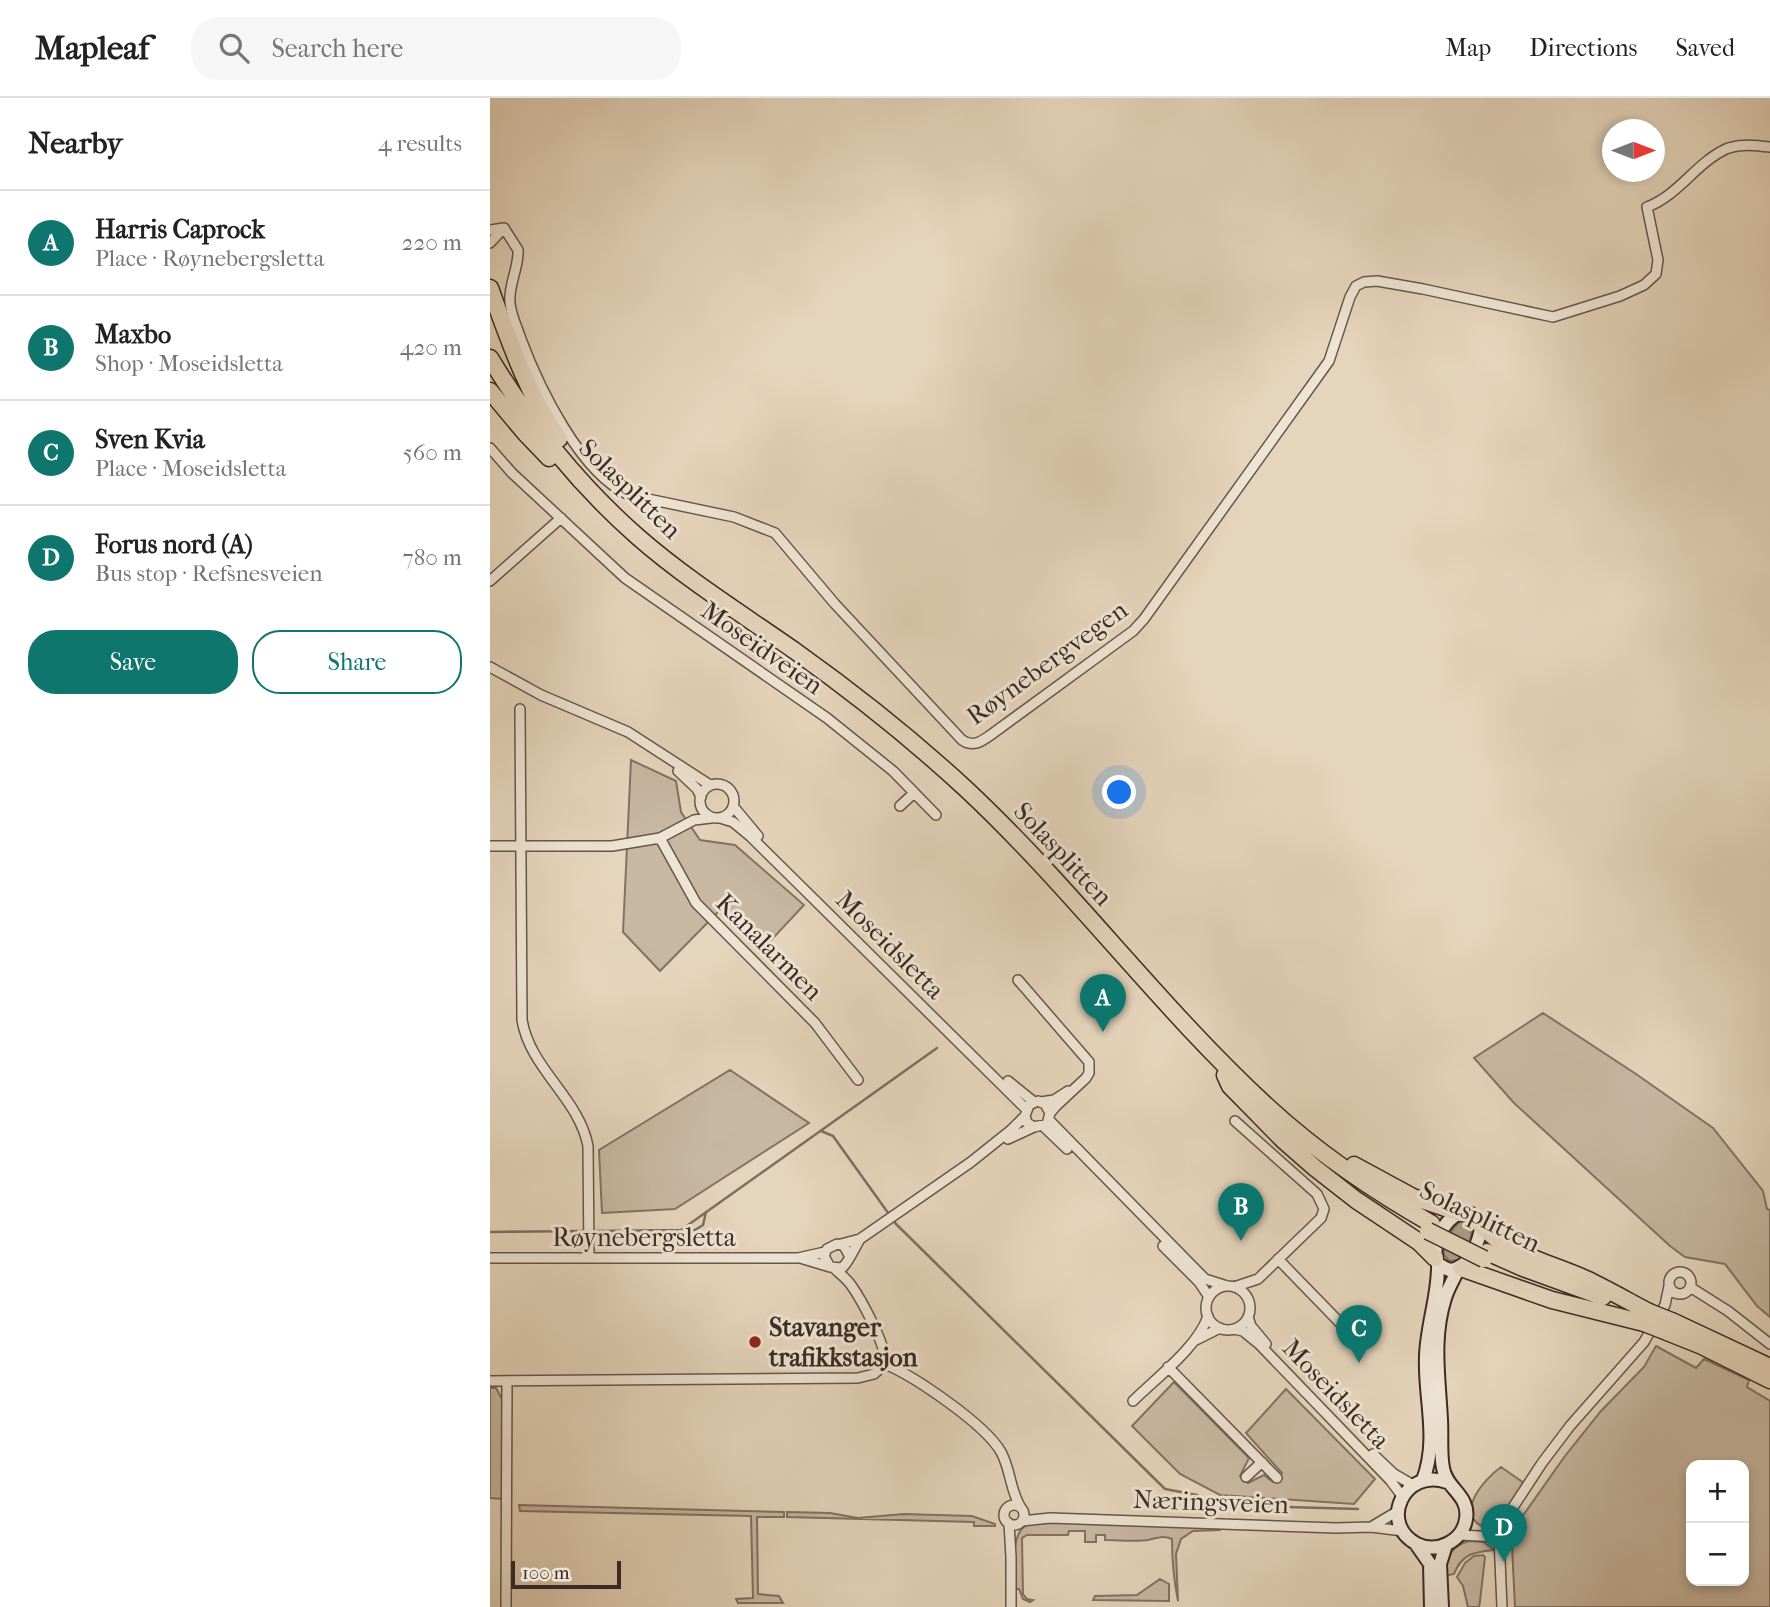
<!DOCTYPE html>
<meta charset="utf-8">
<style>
body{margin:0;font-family:"IM FELL French Canon",serif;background:#f6f6f6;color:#222}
.controls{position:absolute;right:21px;bottom:21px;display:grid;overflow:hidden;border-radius:14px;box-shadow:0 4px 10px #0003}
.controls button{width:63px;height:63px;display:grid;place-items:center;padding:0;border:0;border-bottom:2px solid #e0e0e0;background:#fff;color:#222;font:35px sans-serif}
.compass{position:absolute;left:1112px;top:21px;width:63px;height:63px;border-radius:50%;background:#fff;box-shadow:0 4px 10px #0003;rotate:90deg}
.scale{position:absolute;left:21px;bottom:18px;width:110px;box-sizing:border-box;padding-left:7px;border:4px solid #3b2b24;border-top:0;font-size:19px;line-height:24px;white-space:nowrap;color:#3b2b24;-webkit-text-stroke:5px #eee4d3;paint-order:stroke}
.you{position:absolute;left:630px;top:695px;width:24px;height:24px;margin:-18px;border:5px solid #fff;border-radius:50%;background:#1a73e8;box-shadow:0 0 0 10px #1a73e833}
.badge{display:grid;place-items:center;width:46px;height:46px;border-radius:50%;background:#0f766e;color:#fff;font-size:23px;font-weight:700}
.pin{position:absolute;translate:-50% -58px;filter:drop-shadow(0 2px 4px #0008)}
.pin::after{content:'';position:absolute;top:37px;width:24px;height:21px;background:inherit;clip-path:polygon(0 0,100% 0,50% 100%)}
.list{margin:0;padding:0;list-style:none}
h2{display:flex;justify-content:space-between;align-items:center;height:91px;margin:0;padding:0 28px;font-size:30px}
h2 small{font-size:23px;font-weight:400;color:#767676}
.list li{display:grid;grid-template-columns:46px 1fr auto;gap:21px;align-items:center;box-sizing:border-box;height:105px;padding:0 28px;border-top:2px solid #e0e0e0}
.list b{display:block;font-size:26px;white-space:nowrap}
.list p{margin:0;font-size:23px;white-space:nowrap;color:#767676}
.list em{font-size:23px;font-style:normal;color:#767676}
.actions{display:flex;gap:14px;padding:21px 28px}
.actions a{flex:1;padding:16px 0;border:2px solid #0f766e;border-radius:28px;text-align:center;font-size:24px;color:#0f766e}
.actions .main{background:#0f766e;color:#fff}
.icon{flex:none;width:38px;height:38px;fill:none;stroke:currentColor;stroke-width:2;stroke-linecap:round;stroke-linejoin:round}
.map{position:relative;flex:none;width:1280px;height:1509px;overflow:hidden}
header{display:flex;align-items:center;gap:42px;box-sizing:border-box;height:98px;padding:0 35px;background:#fff;border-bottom:2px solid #e0e0e0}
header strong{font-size:33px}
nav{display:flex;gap:38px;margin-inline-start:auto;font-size:24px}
.search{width:490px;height:63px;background:#f6f6f6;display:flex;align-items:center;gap:18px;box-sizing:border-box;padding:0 24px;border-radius:28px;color:#767676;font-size:26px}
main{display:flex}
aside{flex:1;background:#fff}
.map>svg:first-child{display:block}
</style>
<header>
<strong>Mapleaf</strong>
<div class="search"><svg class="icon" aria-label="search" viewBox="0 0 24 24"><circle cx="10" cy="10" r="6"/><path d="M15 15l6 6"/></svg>Search here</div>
<nav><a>Map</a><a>Directions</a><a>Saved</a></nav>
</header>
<main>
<aside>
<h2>Nearby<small>4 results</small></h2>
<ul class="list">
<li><span class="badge">A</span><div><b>Harris Caprock</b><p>Place · Røynebergsletta</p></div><em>220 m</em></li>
<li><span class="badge">B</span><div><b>Maxbo</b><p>Shop · Moseidsletta</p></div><em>420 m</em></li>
<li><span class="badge">C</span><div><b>Sven Kvia</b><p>Place · Moseidsletta</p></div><em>560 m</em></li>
<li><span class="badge">D</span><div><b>Forus nord (A)</b><p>Bus stop · Refsnesveien</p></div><em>780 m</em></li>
</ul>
<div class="actions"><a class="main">Save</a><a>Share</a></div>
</aside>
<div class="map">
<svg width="1280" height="1509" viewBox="0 0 1280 1509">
<rect width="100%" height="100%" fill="#e5d5bc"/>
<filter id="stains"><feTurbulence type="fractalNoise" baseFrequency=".00286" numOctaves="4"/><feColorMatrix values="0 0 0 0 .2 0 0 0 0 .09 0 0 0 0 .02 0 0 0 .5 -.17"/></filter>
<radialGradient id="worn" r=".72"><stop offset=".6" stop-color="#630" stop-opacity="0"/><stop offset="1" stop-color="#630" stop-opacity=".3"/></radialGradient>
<path fill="#c8b8a2" stroke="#827263" stroke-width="2" fill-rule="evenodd" d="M 141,662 L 186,683 L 191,714 L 210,742 L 245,747 L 314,807 L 270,854 L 229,813 L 170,873 L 133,834 Z
M 1053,915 L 1146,976 L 1223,1030 L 1273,1093 L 1277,1111 L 1280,1112 L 1280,1219 L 1267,1208 L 1235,1166 L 1195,1159 L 1180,1148 L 1024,1005 L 984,960 Z
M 240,972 L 319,1025 L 185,1111 L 112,1115 L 109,1052 Z
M 1166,1248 L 1206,1270 L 1214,1261 L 1259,1282 L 1257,1289 L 1280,1303 L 1280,1509 L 1025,1509 L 1022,1448 L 1029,1423 L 1075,1358 L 1111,1313 L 1154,1269 ZM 1201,1367 L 1254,1367 L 1254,1483 L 1201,1483 Z
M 684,1284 L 759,1360 L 750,1378 L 758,1385 L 774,1377 L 783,1384 L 792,1375 L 756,1335 L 796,1291 L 885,1381 L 864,1406 L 730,1397 L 690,1376 L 642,1328 Z
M 0,1290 L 6,1290 L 12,1301 L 12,1401 L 0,1400 Z
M 1011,1369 L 1034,1385 L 1008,1426 L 996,1430 C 962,1418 994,1381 1011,1369 Z
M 29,1407 L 294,1414 L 294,1419 L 267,1419 L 268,1496 L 289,1498 L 293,1505 L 248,1505 L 246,1501 L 263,1500 L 261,1418 L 30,1413 Z
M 297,1414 L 340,1415 L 368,1420 L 414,1416 L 482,1418 L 505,1426 L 505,1428 L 484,1428 L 484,1424 L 297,1419 Z
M 551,1423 L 727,1430 L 729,1432 L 703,1433 L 691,1441 L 686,1456 L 688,1503 C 684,1483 682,1463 682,1441 C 672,1437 668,1440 658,1442 C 645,1444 629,1442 615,1442 L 615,1437 L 606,1437 L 606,1444 L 595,1444 L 595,1433 L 579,1433 L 578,1437 L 537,1437 L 532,1440 L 533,1496 L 537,1501 L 543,1502 L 540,1504 L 533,1501 L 529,1491 L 526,1491 C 526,1474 519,1440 535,1428 C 539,1425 546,1424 551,1423 Z
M 979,1443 L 994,1444 L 1004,1452 C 983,1454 972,1456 964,1476 L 955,1478 C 954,1460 961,1448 979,1443 Z
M 984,1458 L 993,1457 L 995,1459 L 990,1503 L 989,1509 L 978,1509 L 973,1488 L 967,1479 L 975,1465 Z
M 670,1481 L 679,1486 L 679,1503 L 603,1502 L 605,1498 L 647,1497 Z"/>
<path fill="#ab9b88" stroke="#7e6e60" stroke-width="2" d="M 971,1123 L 981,1128 C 984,1139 976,1155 968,1162 L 959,1163 L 954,1157 C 953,1146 962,1129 971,1123 Z"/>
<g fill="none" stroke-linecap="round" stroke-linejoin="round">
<path stroke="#7e6e60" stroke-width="2.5" d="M 331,1033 L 343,1038 L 406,1126 L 675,1391 L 707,1397 L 716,1404 L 728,1407 L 868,1411
M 192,1132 L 205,1132 L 213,1127 L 216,1114
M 102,1133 L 191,1132 L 447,950
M 0,1134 L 95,1133"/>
<g stroke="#66564a" stroke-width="12">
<path id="street" d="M 14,130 L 28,152 C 29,170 18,187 20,205 C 21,217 27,229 31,241 C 49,289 90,375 139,397 L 244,419 L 285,435 L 345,506 L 472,642 C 484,650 492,643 502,636 L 643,533 L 654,521 L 839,263 L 860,199 L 866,188 L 874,184 L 887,183 L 933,191 L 1063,219 L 1130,198 L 1154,187 L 1166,176 L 1168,162 L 1157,109 C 1189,97 1206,65 1236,51 C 1249,45 1267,48 1280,49
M 0,132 L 14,130
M 0,145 L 14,130
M 0,350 L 22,375 L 135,480 L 337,620 L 403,673 L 446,717
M 0,483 L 71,420
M 0,569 L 51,597 L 138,634 L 220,687
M 30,611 L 32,922 C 40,971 89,1000 98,1048 L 99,1160
M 188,673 L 207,691 L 211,699
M210 703a17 17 0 1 1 34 0a17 17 0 1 1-34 0Z
M 243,708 L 268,738
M 410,708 L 424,695
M 230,720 L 243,724 L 260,738 L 536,1011
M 170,740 L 206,805 L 325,925 L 368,982
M 0,748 L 122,748 L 170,740 L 204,722 L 221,720
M 528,882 L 599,964 L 599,975 L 596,980 L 566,1008 L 560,1015 L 557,1026 L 544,1029 L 537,1025 L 535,1018 L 539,1007 L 548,1003 L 555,1006 L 560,1015
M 518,983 L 544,1004
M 551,1004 L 564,1002 L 578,993
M 559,1022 L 715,1181 L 737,1188
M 553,1028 L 577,1051
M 518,1041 L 544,1029
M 351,1146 L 370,1141 L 481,1064 L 521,1032 L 535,1018
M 673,1148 L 709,1184 L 719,1199
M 359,1157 L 354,1148 L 347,1146 L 337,1151 L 334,1158 L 340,1169 L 352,1170 C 359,1164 365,1149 370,1141
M 0,1160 L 308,1160 L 335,1154
M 310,1160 L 340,1169
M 788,1161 L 855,1230
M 345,1171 C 350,1176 357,1181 361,1187 C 371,1201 398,1250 395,1266
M1179 1185a11 11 0 1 1 22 0a11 11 0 1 1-22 0Z
M716 1210a22 22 0 1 1 44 0a22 22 0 1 1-44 0Z
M 744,1189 L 768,1181 L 831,1120 L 834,1111 L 827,1096 L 745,1023
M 1200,1189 L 1238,1213 L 1280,1246
M 758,1219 L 761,1228 L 776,1246
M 744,1231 L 753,1233 L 769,1246 L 900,1382 L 912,1398
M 704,1243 L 730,1230
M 395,1266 C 424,1278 495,1326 511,1354 C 521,1372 520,1393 531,1410
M 678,1269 L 787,1380
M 0,1283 L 368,1280 L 384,1276 L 395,1266
M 643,1303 C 666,1280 708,1249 718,1218
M 883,1356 L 904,1376 L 923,1387
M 756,1379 L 772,1364
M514 1417a10 10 0 1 1 20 0a10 10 0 1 1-20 0Z
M 532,1423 L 560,1420 L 846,1430 L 881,1429 L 913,1433
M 519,1425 L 521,1459 L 521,1509
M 881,1429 L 908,1413
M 969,1437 L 1009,1439
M 16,1509 L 17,1283
M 1012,1509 L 1009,1439 L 1014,1423 L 1052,1365 L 1080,1328 L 1154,1244 L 1175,1207 L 1179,1188"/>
</g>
<g stroke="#3b2b24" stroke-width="16">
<path id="secondary" d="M 970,1115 L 981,1116 L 990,1126 L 991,1131 C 987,1149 978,1171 959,1172 L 948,1166 C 940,1149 953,1122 970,1115 Z
M 933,1382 C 949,1340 934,1300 936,1258 C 937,1226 949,1196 948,1166
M 957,1384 C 914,1369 888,1426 927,1446 C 947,1456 973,1443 976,1421 C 980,1397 956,1391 953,1370 C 950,1355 952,1338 951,1322 C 949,1280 942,1241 955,1200 C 958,1190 964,1181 968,1171
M 926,1446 L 940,1466 L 941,1509
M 952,1509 L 950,1466 L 956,1447"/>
</g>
<g stroke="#3b2b24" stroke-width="19">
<path id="highway" d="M 0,190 C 19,242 37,296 69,341
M 0,260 C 40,326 90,388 148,439 C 196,481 252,516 305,553 C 364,595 422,641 476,691 C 583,791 671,911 779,1010 C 828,1055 884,1093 942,1126
M 0,293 L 35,335 L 59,360
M 735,977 L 740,988 L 793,1042 L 825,1070 L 866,1102 L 929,1144 L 945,1160
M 864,1067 L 923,1099 L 970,1115
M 990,1126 C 1016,1156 1061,1165 1096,1181 C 1117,1191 1138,1203 1159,1214
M 997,1154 L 1033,1170 L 1113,1199
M 971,1170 L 1062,1202 L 1154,1225
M 1184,1224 L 1280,1269
M 1177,1234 L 1212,1248 L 1280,1282"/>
</g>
<use href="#street" stroke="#eee4d3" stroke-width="9"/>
<use href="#secondary" stroke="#eee4d3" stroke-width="12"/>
<use href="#highway" stroke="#e5d5bc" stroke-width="16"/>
<g stroke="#3b2b24" stroke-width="19" stroke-linecap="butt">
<path id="highway-bridge" d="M 938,1133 L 994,1161
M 1159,1214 L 1184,1224
M 1154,1225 L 1177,1234"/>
</g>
<use href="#highway-bridge" stroke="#e5d5bc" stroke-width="16"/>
</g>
<circle fill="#8f2418" stroke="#eee4d3" stroke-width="2.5" cx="265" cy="1244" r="7"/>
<g text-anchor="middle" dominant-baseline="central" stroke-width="6" stroke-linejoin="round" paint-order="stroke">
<g font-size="26" fill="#3b2b24" stroke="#eee4d3">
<text transform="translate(140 391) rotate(44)">Solasplitten</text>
<text transform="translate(272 550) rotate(35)">Moseidveien</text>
<text transform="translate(557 565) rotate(-36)">Røynebergvegen</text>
<text transform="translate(573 756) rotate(47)">Solasplitten</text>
<text transform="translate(400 847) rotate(45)">Moseidsletta</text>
<text transform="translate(279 849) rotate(45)">Kanalarmen</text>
<text transform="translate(990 1119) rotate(26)">Solasplitten</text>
<text x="154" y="1139">Røynebergsletta</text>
<text transform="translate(846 1296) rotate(46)">Moseidsletta</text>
<text transform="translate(721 1404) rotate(2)">Næringsveien</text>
</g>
<g font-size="26" font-weight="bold" fill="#3b2b24" stroke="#eee4d3" text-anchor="start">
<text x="279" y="1229">Stavanger<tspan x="279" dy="30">trafikkstasjon</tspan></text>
</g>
</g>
<rect width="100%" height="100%" filter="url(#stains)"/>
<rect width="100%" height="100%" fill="url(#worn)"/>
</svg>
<div class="controls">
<button>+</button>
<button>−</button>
</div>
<svg class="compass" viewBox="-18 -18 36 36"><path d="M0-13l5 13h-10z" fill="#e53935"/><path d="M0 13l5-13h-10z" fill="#767676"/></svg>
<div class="scale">100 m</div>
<div class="you"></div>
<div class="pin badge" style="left:613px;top:934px">A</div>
<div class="pin badge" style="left:751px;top:1143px">B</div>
<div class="pin badge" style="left:869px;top:1265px">C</div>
<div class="pin badge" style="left:1014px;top:1464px">D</div>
</div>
</main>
